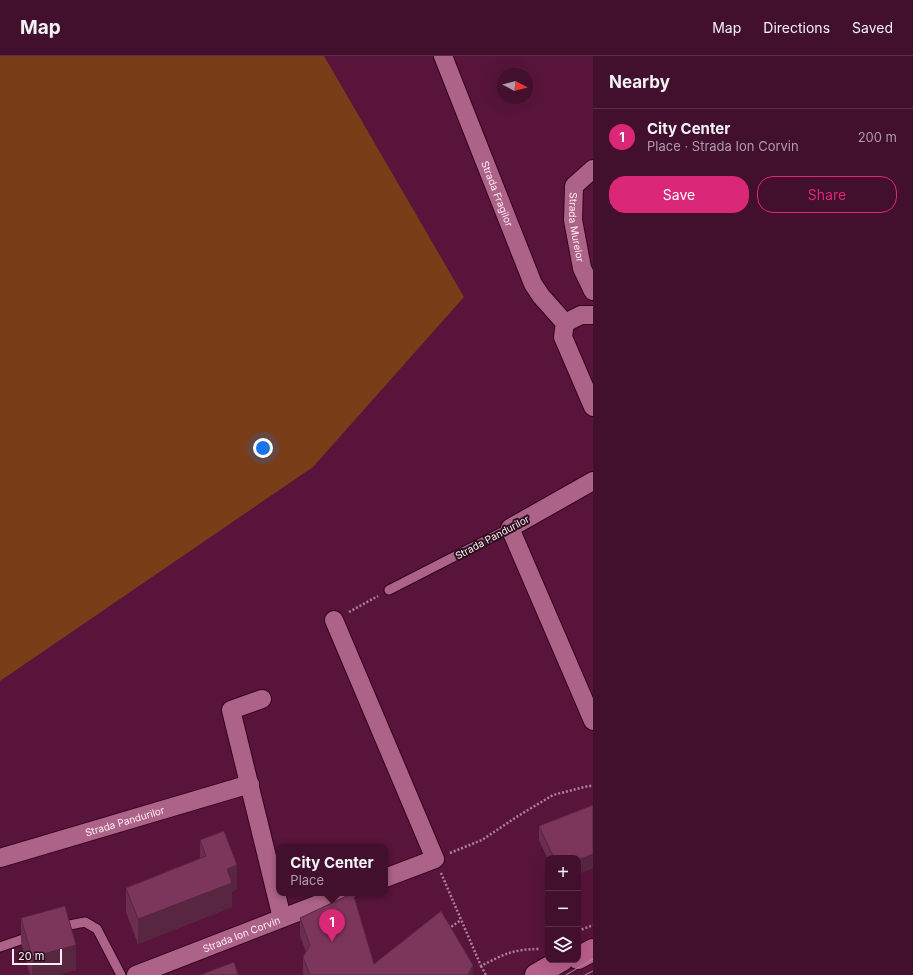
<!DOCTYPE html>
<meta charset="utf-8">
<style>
body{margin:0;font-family:Inter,sans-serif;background:#4c1d38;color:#f1f3f6}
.controls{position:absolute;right:12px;bottom:12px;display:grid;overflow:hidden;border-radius:8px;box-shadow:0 4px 16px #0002}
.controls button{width:36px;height:36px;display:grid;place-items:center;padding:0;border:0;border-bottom:1px solid #5a2f48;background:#420f2c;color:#f1f3f6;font:20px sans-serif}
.compass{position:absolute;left:497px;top:12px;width:36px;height:36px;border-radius:50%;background:#420f2c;box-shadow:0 4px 16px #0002;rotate:97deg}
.scale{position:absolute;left:12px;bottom:10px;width:50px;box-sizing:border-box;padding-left:4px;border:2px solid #ffedf4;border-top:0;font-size:11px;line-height:14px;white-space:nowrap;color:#ffedf4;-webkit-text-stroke:3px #2c0f1e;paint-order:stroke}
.you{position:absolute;left:263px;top:392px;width:14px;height:14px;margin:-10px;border:3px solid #fff;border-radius:50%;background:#1a73e8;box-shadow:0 0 0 6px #1a73e833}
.badge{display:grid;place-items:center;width:26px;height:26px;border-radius:50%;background:#db2777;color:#fff;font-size:13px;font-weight:700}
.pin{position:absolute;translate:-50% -33px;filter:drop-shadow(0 1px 2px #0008)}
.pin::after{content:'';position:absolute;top:21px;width:14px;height:12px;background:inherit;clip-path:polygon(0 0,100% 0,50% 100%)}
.popup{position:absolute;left:276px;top:788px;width:112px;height:52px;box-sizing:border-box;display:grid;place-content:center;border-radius:8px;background:#420f2c;filter:drop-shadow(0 1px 3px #0005);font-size:13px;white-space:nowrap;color:#ae9ca9}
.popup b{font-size:15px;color:#f1f3f6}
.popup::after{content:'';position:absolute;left:50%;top:100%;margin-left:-8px;border:8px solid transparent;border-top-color:#420f2c}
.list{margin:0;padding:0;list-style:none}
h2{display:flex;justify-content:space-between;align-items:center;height:52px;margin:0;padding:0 16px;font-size:17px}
h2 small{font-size:13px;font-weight:400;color:#ae9ca9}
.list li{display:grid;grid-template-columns:26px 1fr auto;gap:12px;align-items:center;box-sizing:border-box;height:56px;padding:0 16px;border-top:1px solid #5a2f48}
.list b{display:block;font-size:15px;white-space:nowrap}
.list p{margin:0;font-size:13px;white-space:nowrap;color:#ae9ca9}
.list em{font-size:13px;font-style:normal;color:#ae9ca9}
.actions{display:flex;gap:8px;padding:12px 16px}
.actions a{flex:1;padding:9px 0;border:1px solid #db2777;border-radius:16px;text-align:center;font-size:14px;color:#db2777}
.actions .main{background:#db2777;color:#fff}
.icon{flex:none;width:22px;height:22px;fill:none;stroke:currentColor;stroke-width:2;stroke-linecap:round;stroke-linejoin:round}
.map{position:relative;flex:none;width:593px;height:919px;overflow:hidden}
header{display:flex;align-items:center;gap:24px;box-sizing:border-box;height:56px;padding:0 20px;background:#420f2c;border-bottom:1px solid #5a2f48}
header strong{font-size:19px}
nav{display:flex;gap:22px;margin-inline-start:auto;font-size:14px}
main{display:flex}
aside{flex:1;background:#420f2c}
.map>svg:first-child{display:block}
</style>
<header>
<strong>Map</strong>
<nav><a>Map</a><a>Directions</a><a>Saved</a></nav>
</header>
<main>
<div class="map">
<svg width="593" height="919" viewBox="0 0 593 919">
<rect width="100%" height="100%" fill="#58143b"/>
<path fill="#793d17" d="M 0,0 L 324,0 L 464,241 L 313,411 L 0,625 Z"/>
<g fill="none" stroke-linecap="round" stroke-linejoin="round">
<g stroke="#350320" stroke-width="11">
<path id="lane" d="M 389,534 L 510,472
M 59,871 L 85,866 L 97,873 L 121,919
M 0,891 L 32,880"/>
</g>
<g stroke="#350320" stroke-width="20">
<g id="street">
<path id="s1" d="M 443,0 L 533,228 L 541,240 L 565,267"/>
<path id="s2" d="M 593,113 L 574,130 L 573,164 L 582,212 L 593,235"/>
<path d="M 593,259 L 581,259 L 565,267 L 563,281 L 593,351"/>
<path d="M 593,425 L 510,472 L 593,665"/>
<path d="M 334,564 L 435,803 L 385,822"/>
<path d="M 262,643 L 231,654 L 282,862"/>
<path id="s3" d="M 0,802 L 250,728"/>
<path id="s4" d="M 136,919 L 347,837"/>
</g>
</g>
<g stroke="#350320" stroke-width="24">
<path id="primary" d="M 578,902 L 593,894
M 536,919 L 562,904"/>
</g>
<path stroke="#ac8198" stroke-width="2.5" stroke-dasharray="2 2" stroke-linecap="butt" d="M 349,556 L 378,540
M 450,797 L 482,784 L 518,760 L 553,739 L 588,730 L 593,730
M 441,817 L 481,910 C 504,898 514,893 540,893
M 448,873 L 461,864
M 578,875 L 593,869
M 481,910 L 486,919"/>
<use href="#lane" stroke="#ad6287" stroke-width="9"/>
<use href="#street" stroke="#ad6287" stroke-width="18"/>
<use href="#primary" stroke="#b85e8c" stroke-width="22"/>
<path stroke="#b48ca1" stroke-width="1" d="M 566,919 L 593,903
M 585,919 L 593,915"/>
</g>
<path fill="#6c2e4e" d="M 539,770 L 593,812 L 578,818 L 578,802 L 548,802 L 548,804 L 539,784 Z
M 200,784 L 237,833 L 232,836 L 232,851 L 138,888 L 126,856 L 126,832 L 200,803 Z
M 21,862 L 76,914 L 57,919 L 30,919 L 21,886 Z
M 300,862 L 374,908 L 473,919 L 303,919 L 303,901 L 306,896 L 300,880 Z"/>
<path fill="#582640" d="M 593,798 L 593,812 L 578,818 L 578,804 Z
M 237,809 L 237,833 L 232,836 L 232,851 L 138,888 L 138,863 L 227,813 Z
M 76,889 L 76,914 L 57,919 L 32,919 L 32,901 Z
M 473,909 L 473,919 L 468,919 Z"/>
<path fill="#7d365b" stroke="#582640" d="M 593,749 L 593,798 L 578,804 L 578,802 L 566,802 L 564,800 L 559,802 L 554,802 L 539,770 Z
M 224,775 L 237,809 L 227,813 L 232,827 L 138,863 L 126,832 L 206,800 L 200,784 Z
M 353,837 L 374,908 L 441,855 L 473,909 L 468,919 L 310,919 L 303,901 L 310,889 L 300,862 Z
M 65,850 L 76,889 L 32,901 L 21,862 Z
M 234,906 L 238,919 L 200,919 Z"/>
<g text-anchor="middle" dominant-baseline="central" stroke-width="4" stroke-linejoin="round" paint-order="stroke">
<g font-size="10" fill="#ffedf4" stroke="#2c0f1e">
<text stroke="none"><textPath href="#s1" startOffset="148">Strada Fragilor</textPath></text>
<text stroke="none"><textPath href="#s2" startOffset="67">Strada Murelor</textPath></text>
<text transform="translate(492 481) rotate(-28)">Strada Pandurilor</text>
<text stroke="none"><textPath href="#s3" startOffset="130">Strada Pandurilor</textPath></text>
<text stroke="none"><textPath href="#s4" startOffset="113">Strada Ion Corvin</textPath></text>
</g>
</g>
</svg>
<div class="controls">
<button>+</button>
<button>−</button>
<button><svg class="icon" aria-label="layers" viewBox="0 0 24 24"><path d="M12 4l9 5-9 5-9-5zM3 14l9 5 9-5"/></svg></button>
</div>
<svg class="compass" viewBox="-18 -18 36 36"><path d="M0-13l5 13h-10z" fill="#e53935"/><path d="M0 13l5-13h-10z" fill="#ae9ca9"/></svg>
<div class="scale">20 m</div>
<div class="you"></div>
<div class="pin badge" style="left:332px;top:886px">1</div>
<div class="popup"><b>City Center</b>Place</div>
</div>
<aside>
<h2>Nearby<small></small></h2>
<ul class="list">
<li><span class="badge">1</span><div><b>City Center</b><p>Place · Strada Ion Corvin</p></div><em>200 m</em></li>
</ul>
<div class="actions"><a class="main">Save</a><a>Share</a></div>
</aside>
</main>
